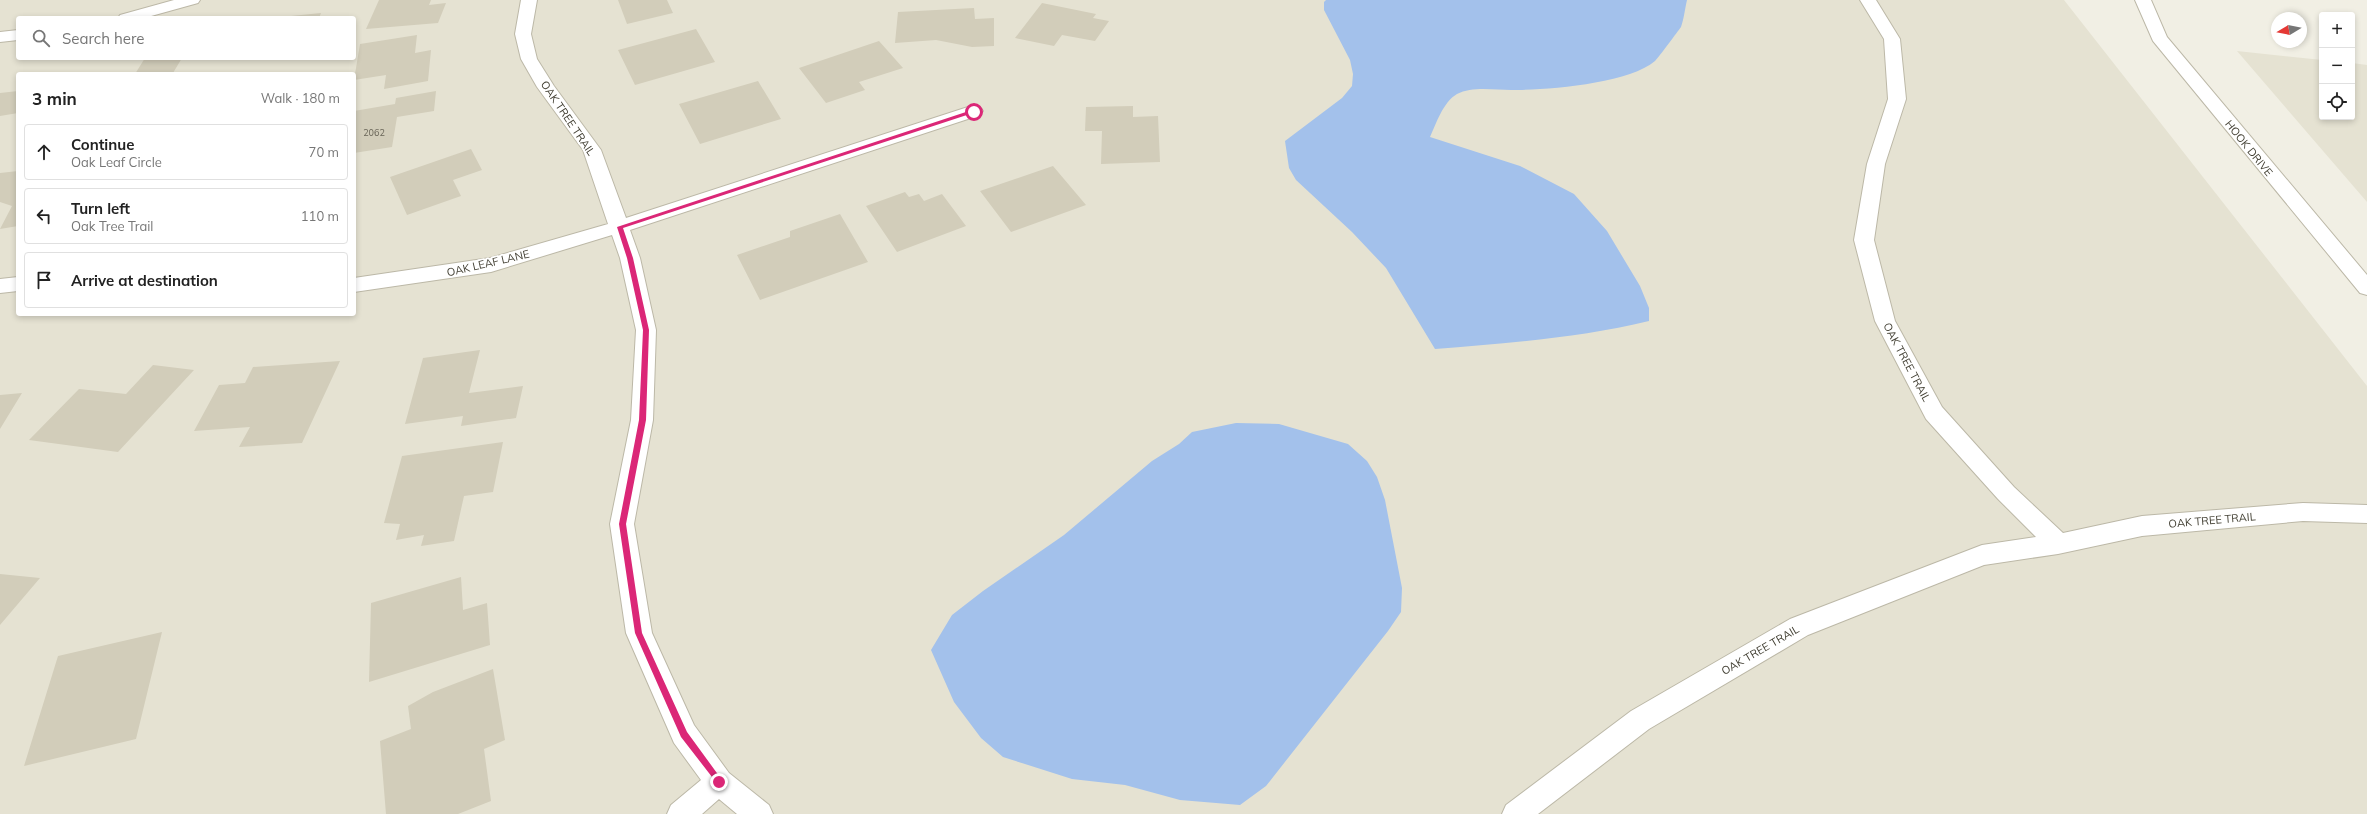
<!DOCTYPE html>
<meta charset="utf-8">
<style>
body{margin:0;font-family:Mulish,sans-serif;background:#f6f6f6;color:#222}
.controls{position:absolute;right:12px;top:12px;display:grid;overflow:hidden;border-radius:4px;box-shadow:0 2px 6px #0003}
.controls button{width:36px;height:36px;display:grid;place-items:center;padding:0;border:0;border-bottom:1px solid #e0e0e0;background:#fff;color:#222;font:20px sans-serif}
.compass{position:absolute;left:2271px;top:12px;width:36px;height:36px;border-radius:50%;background:#fff;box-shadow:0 2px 6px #0003;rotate:260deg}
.stop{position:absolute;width:12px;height:12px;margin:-9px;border:3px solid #db2777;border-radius:50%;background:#fff}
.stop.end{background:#db2777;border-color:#fff;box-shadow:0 1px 4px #0008}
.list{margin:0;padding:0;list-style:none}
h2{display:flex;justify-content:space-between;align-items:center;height:52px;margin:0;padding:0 16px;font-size:17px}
h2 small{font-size:13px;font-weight:400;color:#767676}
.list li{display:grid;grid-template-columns:26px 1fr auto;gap:12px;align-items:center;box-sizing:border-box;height:56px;margin:0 8px 8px;padding:0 8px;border:1px solid #e0e0e0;border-radius:4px}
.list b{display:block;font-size:15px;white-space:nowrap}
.list p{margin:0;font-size:13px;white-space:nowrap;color:#767676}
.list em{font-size:13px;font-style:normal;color:#767676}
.icon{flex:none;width:22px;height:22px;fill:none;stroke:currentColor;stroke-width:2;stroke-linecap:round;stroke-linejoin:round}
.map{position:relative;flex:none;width:2367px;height:814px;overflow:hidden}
.search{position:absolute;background:#fff;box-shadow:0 2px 6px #0003;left:16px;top:16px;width:340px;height:44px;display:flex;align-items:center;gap:10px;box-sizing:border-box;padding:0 14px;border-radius:4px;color:#767676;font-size:15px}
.panel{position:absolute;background:#fff;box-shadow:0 2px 6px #0003;left:16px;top:72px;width:340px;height:244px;border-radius:4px}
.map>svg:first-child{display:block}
</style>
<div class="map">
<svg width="2367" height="814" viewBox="0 0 2367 814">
<rect width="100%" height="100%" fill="#f1efe4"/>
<path fill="#e5e2d2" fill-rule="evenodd" d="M 0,0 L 2064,0 L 2367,386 L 2367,814 L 0,814 ZM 18,18 L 354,18 L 354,58 L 18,58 ZM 18,74 L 354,74 L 354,314 L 18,314 Z
M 2237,51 L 2322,60 L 2322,117 L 2352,117 L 2352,63 L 2367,65 L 2367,202 Z"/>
<path fill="#a3c1eb" d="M 1326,0 L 1687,0 C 1685,8 1684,19 1681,27 C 1678,31 1659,57 1655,61 C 1628,84 1547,90 1511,90 C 1495,90 1472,86 1457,94 C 1443,102 1436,124 1430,137 L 1520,166 L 1574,194 L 1607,231 L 1640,286 L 1649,308 L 1649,321 C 1580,338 1506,343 1435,349 L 1386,268 L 1352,232 L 1296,180 L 1289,168 L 1285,141 L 1342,98 L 1352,86 L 1353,74 L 1350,60 L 1324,10 L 1324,2 Z
M 1236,423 L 1279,424 L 1348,444 L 1367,461 L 1377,477 L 1385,500 L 1402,588 L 1401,612 L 1388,631 L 1266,786 L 1240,805 L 1180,800 L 1125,785 L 1072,779 L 1003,757 L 981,738 L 954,702 L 931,650 L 952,615 L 983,591 L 1064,535 L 1152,461 L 1179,444 L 1192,432 Z"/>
<path fill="#d2cdba" d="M 379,0 L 431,0 L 429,5 L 446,3 L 438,23 L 366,29 Z
M 618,0 L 667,0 L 673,13 L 627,24 Z
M 1042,3 L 1096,14 L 1093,18 L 1109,21 L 1095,41 L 1062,35 L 1054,46 L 1015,38 Z
M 974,8 L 975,19 L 994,18 L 994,46 L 972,47 L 936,40 L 895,43 L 898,12 Z
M 321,13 L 319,18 L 281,18 L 281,17 Z
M 696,29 L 715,62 L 635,85 L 618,50 Z
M 417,35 L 415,53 L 431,50 L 428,81 L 384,89 L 386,75 L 354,80 L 360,44 Z
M 879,41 L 903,68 L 859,82 L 865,90 L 826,103 L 799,68 Z
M 145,58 L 182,58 L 173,73 L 135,74 Z
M 758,81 L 781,119 L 700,144 L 679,104 Z
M 18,91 L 18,113 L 0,116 L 0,93 Z
M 436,91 L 434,111 L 397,117 L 392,147 L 354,153 L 354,111 L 395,104 L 396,98 Z
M 1133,106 L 1133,117 L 1158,116 L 1160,162 L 1101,164 L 1102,131 L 1085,131 L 1086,107 Z
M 471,149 L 482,170 L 453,180 L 461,196 L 407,215 L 390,177 Z
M 1053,166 L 1086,205 L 1011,232 L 980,191 Z
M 18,171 L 18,226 L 0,229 L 12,206 L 0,202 L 0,173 Z
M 905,192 L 909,197 L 919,194 L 924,201 L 942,194 L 966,226 L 897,252 L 866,206 Z
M 840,214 L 868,262 L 760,300 L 737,255 L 790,237 L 790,231 Z
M 480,350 L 469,393 L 523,386 L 516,418 L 461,426 L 463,416 L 405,424 L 423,358 Z
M 340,361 L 302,443 L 239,447 L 250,427 L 194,431 L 219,385 L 245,383 L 253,367 Z
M 153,365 L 194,370 L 118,452 L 29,440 L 79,389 L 126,394 Z
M 22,393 L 0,429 L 0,395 Z
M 503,442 L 493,492 L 464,496 L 454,541 L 421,546 L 424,535 L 396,540 L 400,524 L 384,523 L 402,456 Z
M 0,574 L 40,578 L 0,625 Z
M 461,577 L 463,610 L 487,603 L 490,645 L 369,682 L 371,603 Z
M 162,632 L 136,739 L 24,766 L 58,656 Z
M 493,669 L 505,740 L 484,749 L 491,801 L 458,814 L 386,814 L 380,741 L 411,729 L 408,706 L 433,692 Z"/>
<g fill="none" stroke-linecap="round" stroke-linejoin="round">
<g stroke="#bcb8a7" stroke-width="2">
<path id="minor" d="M 174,0 L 200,0 L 198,3 L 144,18 L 118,18 L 120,15 Z
M 521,0 L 537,0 L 531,34 L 537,59 L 554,86 L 601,150 L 626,218 L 968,107 L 980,107 L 983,111 L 980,115 L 630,230 L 640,258 L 656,330 L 653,420 L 634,524 L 652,633 L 694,725 L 729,773 L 769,805 L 773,814 L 737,814 L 719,799 L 702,814 L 667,814 L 671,805 L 701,780 L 674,743 L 626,633 L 610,524 L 631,420 L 636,330 L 620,258 L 612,235 L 491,272 L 354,292 L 354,278 L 490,258 L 608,224 L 583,150 L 537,87 L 521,59 L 515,34 Z
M 1860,0 L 1876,0 L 1900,39 L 1906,99 L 1885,164 L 1874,240 L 1895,321 L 1942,407 L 2014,487 L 2063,533 L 2142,516 L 2303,503 L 2367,505 L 2367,523 L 2303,521 L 2142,536 L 2058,554 L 1984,565 L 1808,635 L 1649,729 L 1538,814 L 1502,814 L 1506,805 L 1631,711 L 1790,619 L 1982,545 L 2036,537 L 1998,499 L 1926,419 L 1875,321 L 1854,240 L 1867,164 L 1888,99 L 1884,39 Z
M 18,30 L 18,40 L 0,42 L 0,32 Z
M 18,277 L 18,291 L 0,293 L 0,279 Z"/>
</g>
<g stroke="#bcb8a7" stroke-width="2">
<path id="tertiary" d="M 2135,0 L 2151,0 L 2167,37 L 2367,275 L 2367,295 L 2360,293 L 2153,41 Z"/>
</g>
<use href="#minor" fill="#fff" fill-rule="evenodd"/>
<use href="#tertiary" fill="#fff" fill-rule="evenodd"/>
</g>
<path fill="#db2777" d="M 972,110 L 976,112 L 623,228 L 633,258 L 649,330 L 646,420 L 626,524 L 642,633 L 687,732 L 722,780 L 723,782 L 719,786 L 681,737 L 635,633 L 619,524 L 639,420 L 643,330 L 627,258 L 617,227 Z"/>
<g text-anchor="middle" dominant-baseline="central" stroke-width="3.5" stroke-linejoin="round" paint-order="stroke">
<g font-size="9" fill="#676356">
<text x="374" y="132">2062</text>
</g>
<g font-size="11" fill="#434034" stroke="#fff">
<text transform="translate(568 118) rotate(56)">OAK TREE TRAIL</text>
<text transform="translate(2249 148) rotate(51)">HOOK DRIVE</text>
<text transform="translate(488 263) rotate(-13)">OAK LEAF LANE</text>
<text transform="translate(1907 362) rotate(62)">OAK TREE TRAIL</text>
<text transform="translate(2212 520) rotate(-5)">OAK TREE TRAIL</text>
<text transform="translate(1760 650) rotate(-30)">OAK TREE TRAIL</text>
</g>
</g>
</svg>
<div class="controls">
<button>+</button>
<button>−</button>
<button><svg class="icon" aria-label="locate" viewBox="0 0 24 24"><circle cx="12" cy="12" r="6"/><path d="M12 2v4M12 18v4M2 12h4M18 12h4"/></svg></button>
</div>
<svg class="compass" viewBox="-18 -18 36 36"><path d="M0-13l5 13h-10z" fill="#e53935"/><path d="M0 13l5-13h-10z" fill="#767676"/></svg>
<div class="stop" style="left:974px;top:112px"></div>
<div class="stop end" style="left:719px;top:782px"></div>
<div class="search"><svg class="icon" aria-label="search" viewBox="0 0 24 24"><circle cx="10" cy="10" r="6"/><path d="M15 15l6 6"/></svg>Search here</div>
<section class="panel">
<h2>3 min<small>Walk · 180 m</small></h2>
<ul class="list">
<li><svg class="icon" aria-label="ahead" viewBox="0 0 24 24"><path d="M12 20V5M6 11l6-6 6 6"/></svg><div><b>Continue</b><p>Oak Leaf Circle</p></div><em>70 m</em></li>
<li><svg class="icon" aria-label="left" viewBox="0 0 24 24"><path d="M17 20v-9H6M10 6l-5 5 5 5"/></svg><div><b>Turn left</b><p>Oak Tree Trail</p></div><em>110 m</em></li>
<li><svg class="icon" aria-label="arrive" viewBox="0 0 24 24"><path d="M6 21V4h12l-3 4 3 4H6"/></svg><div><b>Arrive at destination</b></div></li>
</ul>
</section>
</div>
